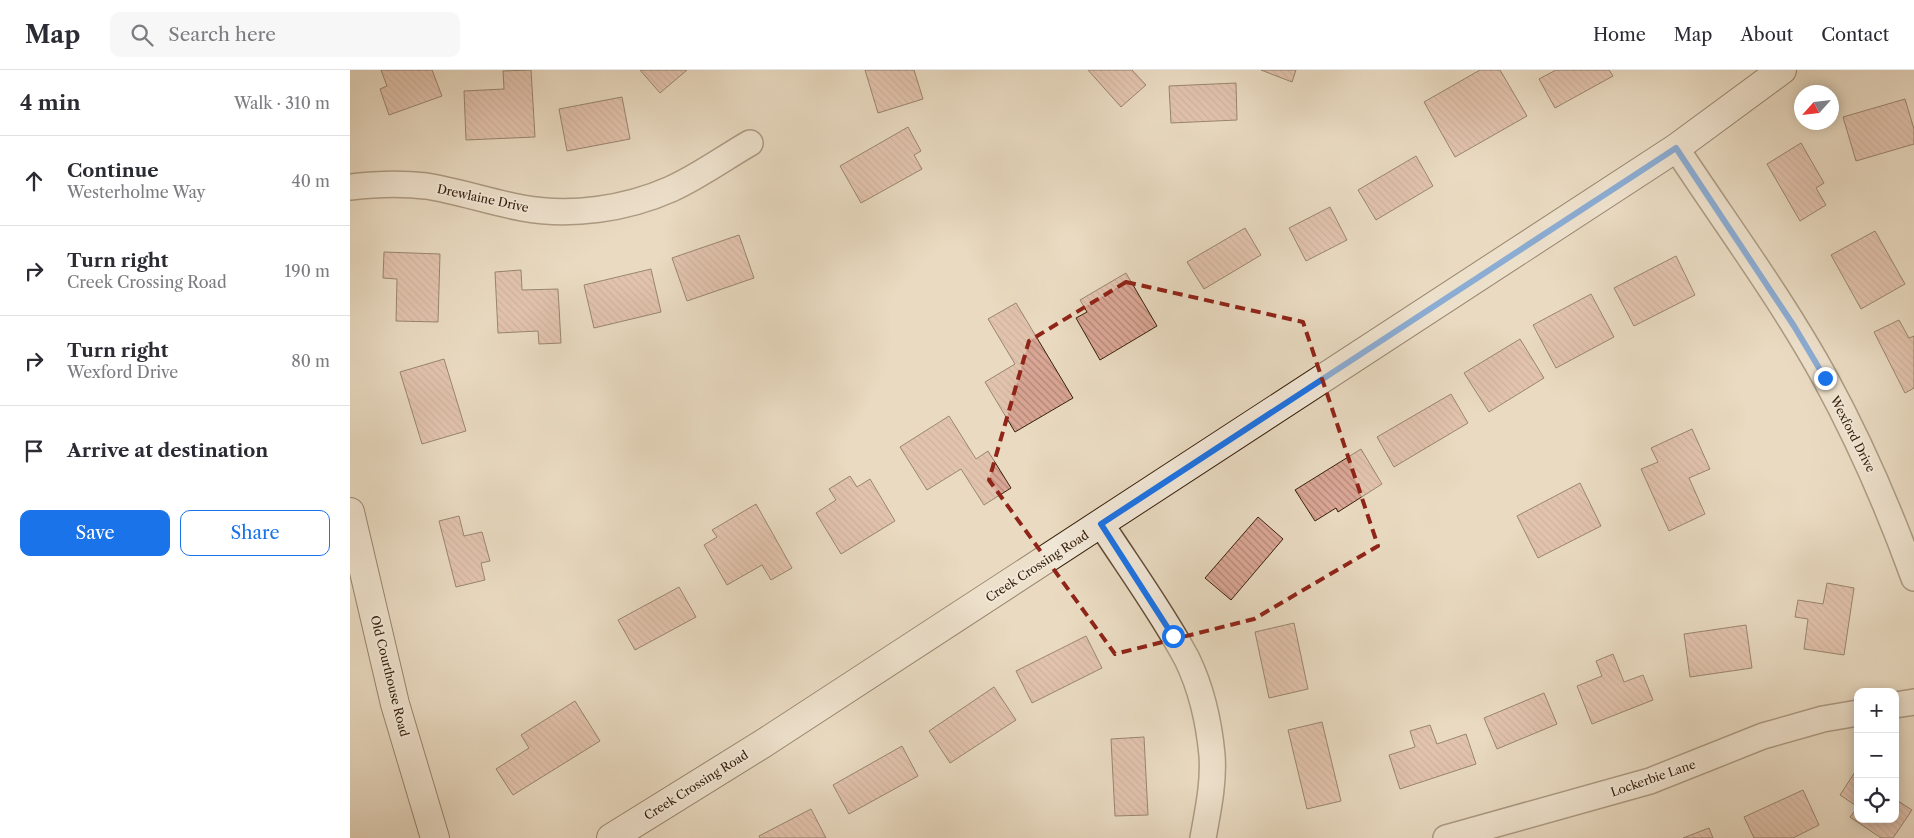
<!DOCTYPE html>
<meta charset="utf-8">
<style>
body{margin:0;font-family:"Libre Caslon Text",serif;background:#f7f7f7;color:#2b2b33}
.controls{position:absolute;right:15px;bottom:15px;display:grid;overflow:hidden;border-radius:10px;box-shadow:0 2px 12px #0003}
.controls button{width:45px;height:45px;display:grid;place-items:center;padding:0;border:0;border-bottom:1px solid #e1e1e2;background:#fff;color:#2b2b33;font:25px sans-serif}
.compass{position:absolute;left:1444px;top:15px;width:45px;height:45px;border-radius:50%;background:#fff;box-shadow:0 2px 12px #0003;rotate:243deg}
.stop{position:absolute;width:15px;height:15px;margin:-11px;border:4px solid #1a73e8;border-radius:50%;background:#fff}
.stop.end{background:#1a73e8;border-color:#fff;box-shadow:0 1px 5px #0008}
.list{margin:0;padding:0;list-style:none}
h2{display:flex;justify-content:space-between;align-items:center;height:65px;margin:0;padding:0 20px;font-size:21px}
h2 small{font-size:16px;font-weight:400;color:#7c7c81}
.list li{display:grid;grid-template-columns:32px 1fr auto;gap:15px;align-items:center;box-sizing:border-box;height:90px;padding:0 20px;border-top:1px solid #e1e1e2}
.list b{display:block;font-size:19px;white-space:nowrap}
.list p{margin:0;font-size:16px;white-space:nowrap;color:#7c7c81}
.list em{font-size:16px;font-style:normal;color:#7c7c81}
.actions{display:flex;gap:10px;padding:15px 20px}
.actions a{flex:1;padding:11px 0;border:1px solid #1a73e8;border-radius:10px;text-align:center;font-size:18px;color:#1a73e8}
.actions .main{background:#1a73e8;color:#fff}
.icon{flex:none;width:28px;height:28px;fill:none;stroke:currentColor;stroke-width:2;stroke-linecap:round;stroke-linejoin:round}
.map{position:relative;flex:none;width:1564px;height:768px;overflow:hidden}
header{display:flex;align-items:center;gap:30px;box-sizing:border-box;height:70px;padding:0 25px;background:#fff;border-bottom:1px solid #e1e1e2}
header strong{font-size:24px}
nav{display:flex;gap:28px;margin-inline-start:auto;font-size:18px}
.search{width:350px;height:45px;background:#f7f7f7;display:flex;align-items:center;gap:12px;box-sizing:border-box;padding:0 18px;border-radius:10px;color:#7c7c81;font-size:19px}
main{display:flex}
aside{flex:1;background:#fff}
.map>svg:first-child{display:block}
</style>
<header>
<strong>Map</strong>
<div class="search"><svg class="icon" aria-label="search" viewBox="0 0 24 24"><circle cx="10" cy="10" r="6"/><path d="M15 15l6 6"/></svg>Search here</div>
<nav><a>Home</a><a>Map</a><a>About</a><a>Contact</a></nav>
</header>
<main>
<aside>
<h2>4 min<small>Walk · 310 m</small></h2>
<ul class="list">
<li><svg class="icon" aria-label="ahead" viewBox="0 0 24 24"><path d="M12 20V5M6 11l6-6 6 6"/></svg><div><b>Continue</b><p>Westerholme Way</p></div><em>40 m</em></li>
<li><svg class="icon" aria-label="right" viewBox="0 0 24 24"><path d="M7 20v-9h11M14 6l5 5-5 5"/></svg><div><b>Turn right</b><p>Creek Crossing Road</p></div><em>190 m</em></li>
<li><svg class="icon" aria-label="right" viewBox="0 0 24 24"><path d="M7 20v-9h11M14 6l5 5-5 5"/></svg><div><b>Turn right</b><p>Wexford Drive</p></div><em>80 m</em></li>
<li><svg class="icon" aria-label="arrive" viewBox="0 0 24 24"><path d="M6 21V4h12l-3 4 3 4H6"/></svg><div><b>Arrive at destination</b></div></li>
</ul>
<div class="actions"><a class="main">Save</a><a>Share</a></div>
</aside>
<div class="map">
<svg width="1564" height="768" viewBox="0 0 1564 768">
<defs>
<pattern id="building-back-hatch" width="6" height="6" patternUnits="userSpaceOnUse" patternTransform="scale(1.25)"><rect width="6" height="6" fill="#daa695"/><path d="M-1 5l2 2M0 0l6 6M5-1l2 2" fill="none" stroke="#b28778"/></pattern>
</defs>
<rect width="100%" height="100%" fill="#e9dac1"/>
<filter id="stains"><feTurbulence type="fractalNoise" baseFrequency=".004" numOctaves="4"/><feColorMatrix values="0 0 0 0 .2 0 0 0 0 .09 0 0 0 0 .02 0 0 0 .5 -.17"/></filter>
<radialGradient id="worn" r=".72"><stop offset=".6" stop-color="#630" stop-opacity="0"/><stop offset="1" stop-color="#630" stop-opacity=".3"/></radialGradient>
<path fill="url(#building-back-hatch)" stroke="#37200a" d="M 31,0 L 82,0 L 92,26 L 39,45 L 30,19 L 37,16 Z
M 181,0 L 185,67 L 116,70 L 114,21 L 154,19 L 153,1 Z
M 290,0 L 337,0 L 310,23 Z
M 515,0 L 564,0 L 573,29 L 528,43 Z
M 738,0 L 782,0 L 796,15 L 771,37 Z
M 911,0 L 946,0 L 942,12 Z
M 1130,0 L 1150,0 L 1177,46 L 1105,87 L 1074,32 Z
M 1206,0 L 1259,0 L 1263,6 L 1205,38 L 1189,9 Z
M 886,13 L 887,50 L 821,53 L 819,16 Z
M 272,27 L 280,69 L 217,81 L 209,39 Z
M 1555,29 L 1564,59 L 1564,74 L 1506,91 L 1493,47 Z
M 558,57 L 571,81 L 564,85 L 572,99 L 511,133 L 490,96 Z
M 1451,73 L 1474,113 L 1466,118 L 1476,135 L 1450,151 L 1417,94 Z
M 1066,86 L 1083,116 L 1026,150 L 1008,120 Z
M 980,137 L 997,170 L 956,191 L 939,158 Z
M 895,158 L 911,185 L 854,219 L 837,192 Z
M 1525,161 L 1555,214 L 1511,239 L 1481,185 Z
M 389,165 L 404,208 L 337,231 L 322,188 Z
M 34,182 L 90,184 L 88,252 L 46,251 L 47,209 L 33,208 Z
M 1326,186 L 1345,225 L 1284,256 L 1264,218 Z
M 301,199 L 311,242 L 244,258 L 234,215 Z
M 171,200 L 172,220 L 208,219 L 211,273 L 189,274 L 188,261 L 148,263 L 145,202 Z
M 776,203 L 807,256 L 750,290 L 726,248 L 737,242 L 730,230 Z
M 1241,224 L 1264,267 L 1206,298 L 1183,255 Z
M 666,233 L 723,328 L 665,362 L 635,312 L 665,294 L 638,249 Z
M 1549,250 L 1559,268 L 1564,266 L 1564,318 L 1555,323 L 1524,262 Z
M 1170,269 L 1194,308 L 1139,342 L 1114,303 Z
M 94,289 L 116,361 L 72,374 L 50,302 Z
M 1101,324 L 1118,353 L 1044,397 L 1027,367 Z
M 599,346 L 626,389 L 638,381 L 661,418 L 634,435 L 611,399 L 577,420 L 550,377 Z
M 1342,359 L 1360,399 L 1339,408 L 1355,444 L 1319,461 L 1291,399 L 1308,392 L 1301,378 Z
M 1011,379 L 1032,414 L 988,442 L 986,438 L 965,451 L 945,420 Z
M 500,406 L 507,417 L 520,409 L 545,451 L 491,484 L 466,443 L 486,430 L 479,419 Z
M 1230,413 L 1251,456 L 1188,488 L 1167,446 Z
M 406,434 L 442,498 L 421,510 L 412,495 L 377,515 L 354,475 L 367,467 L 362,460 Z
M 109,446 L 114,466 L 132,462 L 140,491 L 131,493 L 135,510 L 106,517 L 89,451 Z
M 908,447 L 933,469 L 881,530 L 855,508 Z
M 1477,513 L 1504,518 L 1494,585 L 1454,579 L 1458,549 L 1445,547 L 1448,530 L 1473,534 Z
M 329,517 L 346,547 L 285,580 L 268,550 Z
M 944,553 L 958,619 L 919,628 L 905,562 Z
M 1396,555 L 1402,598 L 1340,607 L 1334,564 Z
M 736,566 L 752,598 L 682,633 L 666,601 Z
M 1263,584 L 1274,612 L 1293,605 L 1303,630 L 1242,654 L 1227,616 L 1252,606 L 1246,591 Z
M 644,617 L 666,650 L 600,693 L 579,661 Z
M 1194,623 L 1207,654 L 1147,679 L 1134,648 Z
M 225,631 L 250,671 L 163,725 L 146,699 L 179,678 L 171,665 Z
M 972,652 L 991,731 L 957,739 L 938,660 Z
M 1080,655 L 1087,674 L 1116,664 L 1126,694 L 1050,719 L 1039,685 L 1065,677 L 1060,661 Z
M 794,667 L 798,745 L 765,746 L 761,669 Z
M 552,676 L 568,706 L 499,744 L 483,715 Z
M 1505,702 L 1508,703 L 1508,749 L 1545,749 L 1545,729 L 1562,740 L 1543,768 L 1531,768 L 1500,747 L 1508,737 L 1490,725 Z
M 1453,720 L 1469,755 L 1443,768 L 1404,768 L 1394,747 Z
M 461,739 L 476,768 L 410,768 L 409,766 Z
M 1359,758 L 1363,768 L 1333,768 Z"/>
<g fill="none" stroke-linecap="round" stroke-linejoin="round">
<g stroke="#644e38" stroke-width="28">
<path id="street" d="M 1326,78 C 1376,154 1431,228 1475,308 C 1510,372 1539,439 1564,508
M 0,117 C 25,114 51,113 76,116 C 108,121 140,132 172,138 C 221,147 276,139 321,119 C 348,107 374,88 400,73
M 751,454 C 779,497 813,544 837,589 C 851,618 859,653 862,685 C 864,713 858,740 853,768
M 1545,635 L 1564,632
M 1096,768 L 1300,711 L 1413,666 L 1473,649 L 1508,643"/>
</g>
<g stroke="#37200a" stroke-width="30">
<path id="secondary" d="M 0,442 L 45,634 L 85,768
M 261,768 L 414,673 L 1326,78 L 1432,0"/>
</g>
<use href="#street" stroke="#f1e7d7" stroke-width="25"/>
<use href="#secondary" stroke="#f1e7d7" stroke-width="28"/>
</g>
<g fill="none" stroke-linecap="round" stroke-linejoin="round">
<path stroke="#1a73e8" stroke-width="6" d="M 823,566 L 751,454 L 1326,78 L 1444,256 L 1475,308"/>
</g>
<path d="M0 0H1564V768H0ZM 776,212 L 953,252 L 1028,476 L 904,549 L 765,584 L 639,410 L 679,271 Z" fill="#e9dac1" fill-opacity=".55" fill-rule="evenodd"/>
<path fill="none" stroke="#8f2418" stroke-width="4" stroke-dasharray="10 6" stroke-linejoin="round" d="M 776,212 L 953,252 L 1028,476 L 904,549 L 765,584 L 639,410 L 679,271 Z"/>
<g text-anchor="middle" dominant-baseline="central" stroke-width="4" stroke-linejoin="round" paint-order="stroke">
<g font-size="12" fill="#37200a" stroke="#f1e7d7">
<text transform="translate(133 128) rotate(12)">Drewlaine Drive</text>
<text transform="translate(1503 364) rotate(63)">Wexford Drive</text>
<text transform="translate(687 496) rotate(-33)">Creek Crossing Road</text>
<text transform="translate(40 606) rotate(76)">Old Courthouse Road</text>
<text transform="translate(1303 708) rotate(-19)">Lockerbie Lane</text>
<text transform="translate(346 715) rotate(-32)">Creek Crossing Road</text>
</g>
</g>
<rect width="100%" height="100%" filter="url(#stains)"/>
<rect width="100%" height="100%" fill="url(#worn)"/>
</svg>
<div class="controls">
<button>+</button>
<button>−</button>
<button><svg class="icon" aria-label="locate" viewBox="0 0 24 24"><circle cx="12" cy="12" r="6"/><path d="M12 2v4M12 18v4M2 12h4M18 12h4"/></svg></button>
</div>
<svg class="compass" viewBox="-18 -18 36 36"><path d="M0-13l5 13h-10z" fill="#e53935"/><path d="M0 13l5-13h-10z" fill="#7c7c81"/></svg>
<div class="stop" style="left:823px;top:566px"></div>
<div class="stop end" style="left:1475px;top:308px"></div>
</div>
</main>
